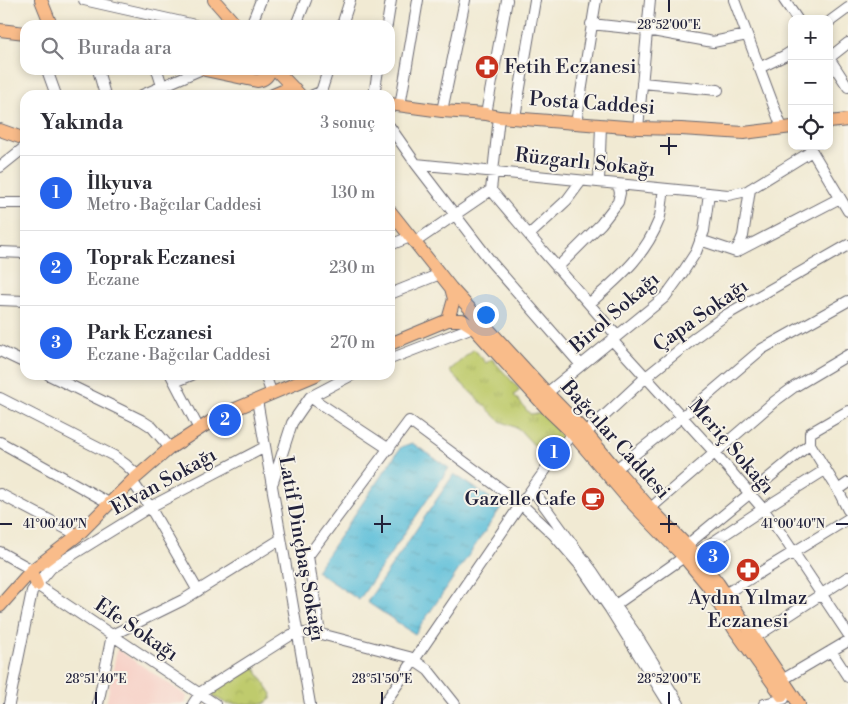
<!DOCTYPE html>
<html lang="tr">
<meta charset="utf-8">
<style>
body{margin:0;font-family:"Libre Bodoni",serif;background:#f7f7f7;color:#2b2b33}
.controls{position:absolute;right:15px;top:15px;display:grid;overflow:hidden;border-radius:10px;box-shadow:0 2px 8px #0003}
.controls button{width:45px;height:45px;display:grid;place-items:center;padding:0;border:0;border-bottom:1px solid #e1e1e2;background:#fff;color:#2b2b33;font:25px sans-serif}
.you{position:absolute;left:485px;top:314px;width:18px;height:18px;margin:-12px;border:4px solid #fff;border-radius:50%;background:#1a73e8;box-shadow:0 0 0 8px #1a73e833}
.badge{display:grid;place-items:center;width:32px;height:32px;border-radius:50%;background:#2563eb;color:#fff;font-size:16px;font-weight:700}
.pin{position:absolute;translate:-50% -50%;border:2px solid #fff;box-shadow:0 1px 5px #0006}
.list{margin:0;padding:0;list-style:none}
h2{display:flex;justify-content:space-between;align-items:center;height:65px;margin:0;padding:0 20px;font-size:21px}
h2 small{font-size:16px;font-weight:400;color:#7c7c81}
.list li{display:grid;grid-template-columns:32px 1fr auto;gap:15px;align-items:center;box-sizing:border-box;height:75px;padding:0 20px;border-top:1px solid #e1e1e2}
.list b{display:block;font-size:19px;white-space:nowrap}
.list p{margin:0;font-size:16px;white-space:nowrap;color:#7c7c81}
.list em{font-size:16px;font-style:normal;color:#7c7c81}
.icon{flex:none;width:28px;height:28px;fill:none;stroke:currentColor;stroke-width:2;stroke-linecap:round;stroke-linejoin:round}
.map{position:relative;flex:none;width:848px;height:704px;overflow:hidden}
.search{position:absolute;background:#fff;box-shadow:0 2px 8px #0003;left:20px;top:20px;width:375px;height:55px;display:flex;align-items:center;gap:12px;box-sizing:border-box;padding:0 18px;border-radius:15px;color:#7c7c81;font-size:19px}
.panel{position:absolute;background:#fff;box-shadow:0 2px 8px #0003;left:20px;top:90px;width:375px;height:290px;border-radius:15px}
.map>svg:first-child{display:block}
</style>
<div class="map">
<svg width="848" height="704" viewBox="0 0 848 704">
<defs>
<pattern id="grass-tufts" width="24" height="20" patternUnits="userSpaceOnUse" patternTransform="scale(1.25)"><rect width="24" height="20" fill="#bfcb6d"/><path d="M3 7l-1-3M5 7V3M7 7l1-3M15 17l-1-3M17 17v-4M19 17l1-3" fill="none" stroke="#a4ae5f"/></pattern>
<pattern id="park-crowns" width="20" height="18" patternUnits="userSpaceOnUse" patternTransform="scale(1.25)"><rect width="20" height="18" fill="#bfcb6d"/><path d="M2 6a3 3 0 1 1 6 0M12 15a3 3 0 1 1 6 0" fill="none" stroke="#a4ae5f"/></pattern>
<pattern id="water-ripples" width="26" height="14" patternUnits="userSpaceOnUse" patternTransform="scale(1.25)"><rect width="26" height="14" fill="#5abed9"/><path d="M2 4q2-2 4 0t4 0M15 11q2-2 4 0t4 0" fill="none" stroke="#4a9ab1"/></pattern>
</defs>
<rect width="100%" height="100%" fill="#f7f3e8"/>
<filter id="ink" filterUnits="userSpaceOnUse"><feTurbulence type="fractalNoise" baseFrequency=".02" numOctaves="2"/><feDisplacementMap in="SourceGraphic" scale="10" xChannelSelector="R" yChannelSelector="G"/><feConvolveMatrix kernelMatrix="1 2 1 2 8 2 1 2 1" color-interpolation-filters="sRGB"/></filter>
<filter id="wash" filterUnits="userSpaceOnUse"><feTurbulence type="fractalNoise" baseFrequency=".0096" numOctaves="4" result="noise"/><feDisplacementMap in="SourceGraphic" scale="20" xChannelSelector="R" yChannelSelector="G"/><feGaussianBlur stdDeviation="1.12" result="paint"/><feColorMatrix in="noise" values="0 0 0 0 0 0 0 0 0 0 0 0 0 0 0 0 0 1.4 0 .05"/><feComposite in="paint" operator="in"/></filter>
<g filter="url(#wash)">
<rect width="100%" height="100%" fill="#f1ead3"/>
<path fill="#f7d1c7" d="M 117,649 L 187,696 L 185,704 L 106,704 Z"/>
<path fill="url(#grass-tufts)" stroke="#707654" d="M 474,349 L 486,363 L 492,359 L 520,390 L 514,395 L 530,414 L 543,413 L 565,440 L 549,462 L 519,429 L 500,421 L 449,371 Z"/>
<path fill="url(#park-crowns)" stroke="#707654" d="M 252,664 L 272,694 L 271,699 L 264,704 L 227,704 L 215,697 L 212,692 Z"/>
<path fill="url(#water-ripples)" stroke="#3e708a" d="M 412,443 L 449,468 L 359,600 L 316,571 L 401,447 Z
M 454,474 L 502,506 L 415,634 L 367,602 Z"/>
</g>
<g filter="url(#ink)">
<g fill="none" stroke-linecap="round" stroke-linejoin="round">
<g stroke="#6a6870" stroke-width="12">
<path id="minor" d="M 84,0 L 195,25
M 734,0 L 782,128
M 784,0 L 797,19
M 829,22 L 848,8
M 591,24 L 647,30 L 713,42 L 747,35
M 251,25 L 261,0
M 296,25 L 306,0
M 342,25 L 350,0
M 387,25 L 391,0
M 829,58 L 848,87
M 829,58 L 848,43
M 759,68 L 784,56 L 792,51
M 47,70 L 56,95
M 98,70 L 105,95
M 157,70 L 165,95
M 642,83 L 718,90
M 142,95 L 200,70
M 313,95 L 320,92 L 322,89 L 328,70
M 374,95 L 378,70
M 400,106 L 418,0
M 442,111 L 465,0
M 486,114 L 507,0
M 515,117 L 535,0
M 576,123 L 596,0
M 390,127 L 416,164 L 492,263 L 581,365
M 638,128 L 650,0
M 809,146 L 848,211
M 416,164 L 728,195 L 747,191 L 812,151
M 0,167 L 25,147
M 599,182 L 601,125
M 491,190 L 529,235 L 617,336
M 0,203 L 25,203
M 529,235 L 567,200 L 581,181
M 700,240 L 736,252 L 840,198
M 415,242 L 491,190 L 499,117
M 390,245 L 410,237
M 0,252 L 25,253
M 736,252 L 743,236 L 750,189
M 557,268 L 601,224 L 618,202 L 620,193 L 618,184
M 390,294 L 440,274
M 0,300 L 25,301
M 589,304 C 618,278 644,258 659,220 C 662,210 662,199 664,189
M 612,340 L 715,453 L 763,509 L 782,535 L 848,634
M 0,351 L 25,363
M 390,359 L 473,327
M 49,375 L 141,420 L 152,427 L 170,448
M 171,375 L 199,429
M 265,375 L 272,394
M 175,382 L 192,375
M 547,393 L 665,297 L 681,275 L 696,252 L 704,231 L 709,193
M 310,397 L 389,449
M 0,398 L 114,456 L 125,464 L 138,476
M 257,400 L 310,704
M 848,411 L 810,433 L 810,444 L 838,490 L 848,510
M 586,433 L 646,377 L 697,336 L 726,315 L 848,245
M 0,442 L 109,503
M 616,469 L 682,417 L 762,349 L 848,301
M 132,481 L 150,507 L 198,591
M 273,482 L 292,423 L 310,397 L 352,375
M 532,489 L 570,541 L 593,572 L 615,605 L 635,633 L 679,704
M 838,490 L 848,483
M 0,494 L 78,535
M 646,512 L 775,401 L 794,387 L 848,355
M 687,545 L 810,444
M 0,552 L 27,567 L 31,571
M 695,554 L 763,509 L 825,470
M 37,585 L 215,704
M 725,594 L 848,519
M 611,608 L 684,557
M 320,634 L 308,556 L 409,421 L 521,504 L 553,534 L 579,564 L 610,609 L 669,704
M 754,638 L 848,577
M 831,651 L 848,677
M 782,680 L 848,641
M 9,704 L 32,591 L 51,568 L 150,507 L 265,447
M 98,704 L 112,635 L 183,600 L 281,539
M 193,704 L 201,692 L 291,635 L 313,632 L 409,657 L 428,670 L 455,704
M 384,704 L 521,504 L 572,433
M 764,704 L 784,699"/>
</g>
<g stroke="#6a6870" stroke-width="14">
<path id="major" d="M 41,0 L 51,25
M 214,0 L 236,25
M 0,30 L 25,33
M 205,70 L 257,81 C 264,80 268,77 270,70
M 276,70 L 300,95
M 273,95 L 285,90 L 295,89
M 390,104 L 442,111 L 486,114 L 499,117 L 638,128 L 681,129 L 744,133 L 792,127
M 829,122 L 848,120
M 0,130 L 25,139
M 390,211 L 451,288 L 547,393 L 586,433 L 616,469 L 650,508 L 695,554 L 718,583 L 799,704
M 448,320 L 454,299 L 451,288
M 390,344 L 448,320 L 462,320 L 473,327 L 550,412 L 572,433 L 629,500 L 684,557 L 708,586 L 734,629 L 782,696
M 31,571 L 37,585
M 0,606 L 31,571 L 78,535 L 132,481 L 170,448 L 221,415 L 316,375"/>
</g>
<use href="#minor" stroke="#fff" stroke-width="10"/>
<use href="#major" stroke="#f9bc8a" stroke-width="12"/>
</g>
</g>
<path fill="none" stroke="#22223b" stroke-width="2" d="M 669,0 L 669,12M 669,137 L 669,155M 660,146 L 677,146M 382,515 L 382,533M 669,515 L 669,533M 0,524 L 12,524M 374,524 L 391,524M 660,524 L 677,524M 836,524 L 848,524M 96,692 L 96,704M 382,692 L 382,704M 669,692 L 669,704"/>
<defs>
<g id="pharmacy-disc" transform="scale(1.25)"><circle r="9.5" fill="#c8321e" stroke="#f7f3e8"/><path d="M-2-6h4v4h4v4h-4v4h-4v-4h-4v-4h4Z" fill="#fff"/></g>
<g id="cafe-disc" transform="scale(1.25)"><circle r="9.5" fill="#c8321e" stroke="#f7f3e8"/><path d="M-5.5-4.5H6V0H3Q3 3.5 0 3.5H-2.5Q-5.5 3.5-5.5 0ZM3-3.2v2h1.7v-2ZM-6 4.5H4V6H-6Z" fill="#fff"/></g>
</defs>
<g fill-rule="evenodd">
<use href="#pharmacy-disc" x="487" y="67"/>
<use href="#cafe-disc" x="593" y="499"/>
<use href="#pharmacy-disc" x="748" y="570"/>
</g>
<g text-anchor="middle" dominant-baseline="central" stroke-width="4" stroke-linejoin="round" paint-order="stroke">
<g font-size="20" fill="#22223b" stroke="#f7f3e8" text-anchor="start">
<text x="504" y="67">Fetih Eczanesi</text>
<text x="576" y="499" text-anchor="end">Gazelle Cafe</text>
<text x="748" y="598" text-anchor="middle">Aydın Yılmaz<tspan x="748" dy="23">Eczanesi</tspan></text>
</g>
<g font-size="20" fill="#22223b" stroke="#f7f3e8">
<text transform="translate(592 104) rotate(4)">Posta Caddesi</text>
<text transform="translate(585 163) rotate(6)">Rüzgarlı Sokağı</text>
<text transform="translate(615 313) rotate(-41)">Birol Sokağı</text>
<text transform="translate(701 316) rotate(-35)">Çapa Sokağı</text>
<text transform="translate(615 440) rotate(48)">Bağcılar Caddesi</text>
<text transform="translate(731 447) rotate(49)">Meriç Sokağı</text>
<text transform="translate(164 482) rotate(-29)">Elvan Sokağı</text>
<text transform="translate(301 549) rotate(80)">Latif Dinçbaş Sokağı</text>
<text transform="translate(136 630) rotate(34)">Efe Sokağı</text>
</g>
</g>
<g font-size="12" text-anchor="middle" fill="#22223b" stroke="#f7f3e8" stroke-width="4" stroke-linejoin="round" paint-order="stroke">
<text x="669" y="29">28°52'00"E</text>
<text x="55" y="528">41°00'40"N</text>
<text x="793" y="528">41°00'40"N</text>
<text x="96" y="683">28°51'40"E</text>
<text x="382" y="683">28°51'50"E</text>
<text x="669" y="683">28°52'00"E</text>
</g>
</svg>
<div class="controls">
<button>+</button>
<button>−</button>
<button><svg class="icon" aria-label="locate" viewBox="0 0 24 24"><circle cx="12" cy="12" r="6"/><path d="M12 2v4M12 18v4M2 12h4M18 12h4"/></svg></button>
</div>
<div class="you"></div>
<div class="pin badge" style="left:554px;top:453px">1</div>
<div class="pin badge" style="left:225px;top:420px">2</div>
<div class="pin badge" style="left:713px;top:557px">3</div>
<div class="search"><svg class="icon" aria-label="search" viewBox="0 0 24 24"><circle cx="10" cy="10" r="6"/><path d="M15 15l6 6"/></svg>Burada ara</div>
<section class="panel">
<h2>Yakında<small>3 sonuç</small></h2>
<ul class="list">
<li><span class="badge">1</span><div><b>İlkyuva</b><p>Metro · Bağcılar Caddesi</p></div><em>130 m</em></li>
<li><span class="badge">2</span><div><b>Toprak Eczanesi</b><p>Eczane</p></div><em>230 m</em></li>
<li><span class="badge">3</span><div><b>Park Eczanesi</b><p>Eczane · Bağcılar Caddesi</p></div><em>270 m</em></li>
</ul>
</section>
</div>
